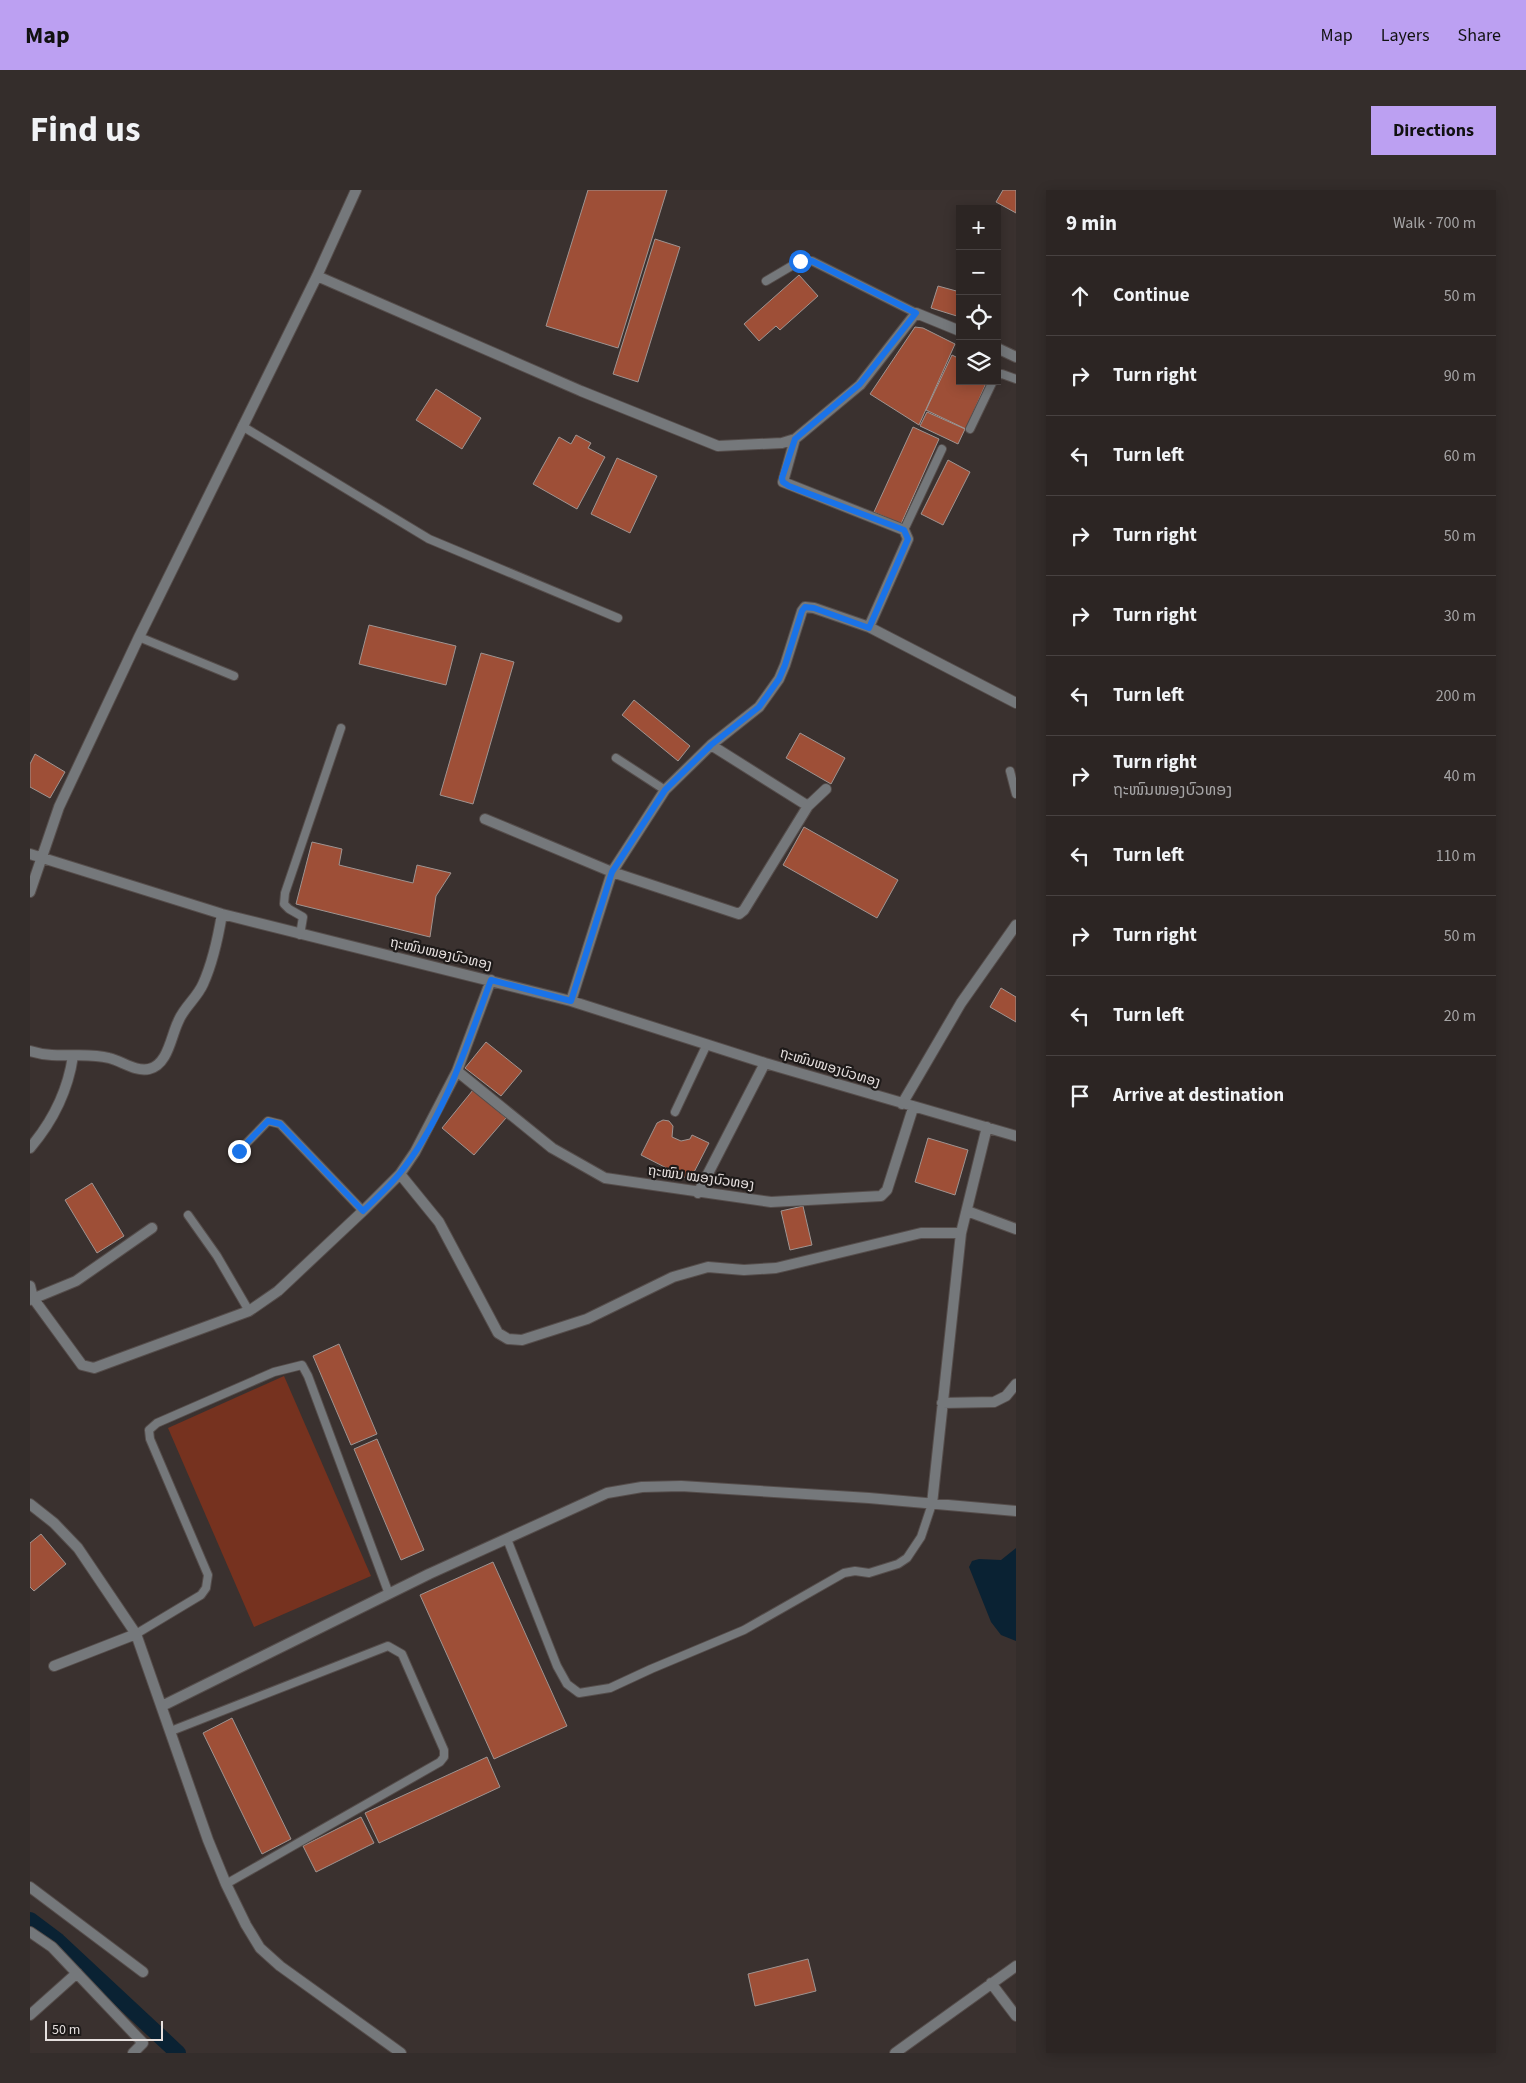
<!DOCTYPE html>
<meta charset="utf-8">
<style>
body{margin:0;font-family:"Source Sans 3","Noto Sans Lao",sans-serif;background:#342d2b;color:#f1f3f6}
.controls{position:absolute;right:15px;top:15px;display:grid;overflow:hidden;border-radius:0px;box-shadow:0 2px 12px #0003}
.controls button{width:45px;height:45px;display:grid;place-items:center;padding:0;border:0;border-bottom:1px solid #484241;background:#2c2523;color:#f1f3f6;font:25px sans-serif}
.scale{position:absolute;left:15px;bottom:12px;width:118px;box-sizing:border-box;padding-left:5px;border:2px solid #e5dfde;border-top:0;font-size:14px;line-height:18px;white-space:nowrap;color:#e5dfde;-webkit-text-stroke:4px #1e1a19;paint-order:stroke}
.stop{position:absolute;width:15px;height:15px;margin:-11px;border:4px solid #1a73e8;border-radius:50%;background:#fff}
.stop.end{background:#1a73e8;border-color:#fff;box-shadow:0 1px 5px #0008}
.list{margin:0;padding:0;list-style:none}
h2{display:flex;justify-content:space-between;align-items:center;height:65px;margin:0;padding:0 20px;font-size:21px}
h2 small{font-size:16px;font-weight:400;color:#a6a5a6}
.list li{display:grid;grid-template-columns:32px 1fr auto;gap:15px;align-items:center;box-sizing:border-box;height:80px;padding:0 20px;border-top:1px solid #484241}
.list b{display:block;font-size:19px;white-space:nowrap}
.list p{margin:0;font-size:16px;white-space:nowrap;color:#a6a5a6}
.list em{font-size:16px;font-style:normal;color:#a6a5a6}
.icon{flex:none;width:28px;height:28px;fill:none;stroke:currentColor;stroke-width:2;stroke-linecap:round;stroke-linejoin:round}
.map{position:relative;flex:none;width:986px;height:1863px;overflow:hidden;border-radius:0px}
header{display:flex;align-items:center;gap:30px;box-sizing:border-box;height:70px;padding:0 25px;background:#bca0f2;color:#111}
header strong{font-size:24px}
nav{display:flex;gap:28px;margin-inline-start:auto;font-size:18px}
.intro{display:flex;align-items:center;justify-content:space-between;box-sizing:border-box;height:120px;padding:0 30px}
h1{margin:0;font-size:35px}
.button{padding:12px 22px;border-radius:0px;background:#bca0f2;color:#111;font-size:18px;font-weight:700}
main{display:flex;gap:30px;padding:0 30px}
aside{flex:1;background:#2c2523;border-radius:0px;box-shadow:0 2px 12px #0003}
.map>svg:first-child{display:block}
</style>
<header>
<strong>Map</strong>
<nav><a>Map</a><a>Layers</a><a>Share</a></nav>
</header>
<div class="intro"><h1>Find us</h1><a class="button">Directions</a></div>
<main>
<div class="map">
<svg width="986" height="1863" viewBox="0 0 986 1863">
<rect width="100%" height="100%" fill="#3a312f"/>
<path fill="#76321f" d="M 254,1186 L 341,1386 L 224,1437 L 138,1238 Z"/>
<path fill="#0a2233" d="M 986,1358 L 986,1451 L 971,1445 L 961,1432 L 939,1377 L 942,1371 L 949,1369 L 971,1370 Z"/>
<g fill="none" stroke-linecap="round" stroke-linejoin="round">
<path stroke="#0a2233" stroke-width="16" d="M 0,1730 L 28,1751 L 148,1863"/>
</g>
<path fill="#9e4f37" stroke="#9f9491" d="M 558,0 L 637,0 L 588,158 L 516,136 Z
M 973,0 L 986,0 L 986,23 L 966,12 Z
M 625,49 L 650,57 L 608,192 L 583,184 Z
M 769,85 L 788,106 L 750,140 L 746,136 L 729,151 L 714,134 Z
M 908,96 L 930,102 L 930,127 L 901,118 Z
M 885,137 L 893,138 L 925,154 L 889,235 L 840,204 Z
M 922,165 L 930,169 L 930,191 L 957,191 L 936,239 L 896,220 Z
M 406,199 L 451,228 L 432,259 L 386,230 Z
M 897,222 L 935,239 L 928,254 L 890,236 Z
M 883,237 L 909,249 L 871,334 L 844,322 Z
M 546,245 L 561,253 L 558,258 L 575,267 L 547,319 L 503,294 L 529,247 L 541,254 Z
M 587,268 L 627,286 L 600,343 L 561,324 Z
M 918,270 L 940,282 L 913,335 L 891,324 Z
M 339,435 L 426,456 L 416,495 L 329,474 Z
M 451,463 L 484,472 L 443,614 L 410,605 Z
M 604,510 L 660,556 L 648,571 L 592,525 Z
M 770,543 L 815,568 L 801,594 L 756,568 Z
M 5,564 L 35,582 L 20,608 L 0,597 L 0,574 Z
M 774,637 L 868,690 L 847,728 L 753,675 Z
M 282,652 L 312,659 L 309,675 L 383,693 L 387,675 L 421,683 L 406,706 L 400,747 L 266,714 Z
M 971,798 L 986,807 L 986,832 L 960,817 Z
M 456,852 L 492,881 L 471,906 L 435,878 Z
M 443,900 L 476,928 L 444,965 L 412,938 Z
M 633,930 L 639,931 L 643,936 L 642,947 L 651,951 L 660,949 L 662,945 L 679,953 L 660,990 L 611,965 L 627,933 Z
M 898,948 L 938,960 L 925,1005 L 885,992 Z
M 62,993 L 94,1046 L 67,1063 L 35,1010 Z
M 773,1016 L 782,1055 L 760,1060 L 751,1021 Z
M 309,1154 L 347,1244 L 321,1255 L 283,1166 Z
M 347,1249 L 394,1360 L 371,1370 L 324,1259 Z
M 11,1344 L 36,1374 L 4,1401 L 0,1397 L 0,1353 Z
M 463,1372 L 537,1536 L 464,1569 L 390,1405 Z
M 202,1528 L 261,1649 L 232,1664 L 173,1543 Z
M 457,1567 L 470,1597 L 349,1653 L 335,1623 Z
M 331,1627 L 344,1653 L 286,1682 L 273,1656 Z
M 778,1769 L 786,1801 L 725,1816 L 718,1784 Z"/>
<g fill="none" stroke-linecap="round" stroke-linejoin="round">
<g stroke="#554d4b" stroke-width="10">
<path id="service" d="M 736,91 L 770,71 L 782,71 L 886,123
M 967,185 L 972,184 L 986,189
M 212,236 L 399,349 L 588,428
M 940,239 L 963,191
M 874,340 L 912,259
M 109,447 L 204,486
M 586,568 L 635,600
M 980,581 L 986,604
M 270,745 L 273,727 L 259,719 L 254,714 L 255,703 L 311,538
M 645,922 L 677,854
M 209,961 L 238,931 L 250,934 L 333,1021
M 158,1025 L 187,1066 L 219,1121
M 477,1349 L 527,1476 L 537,1494 L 549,1503 L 580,1498 L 621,1479 L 714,1440 L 814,1383 L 825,1381 L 839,1383 L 868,1374 L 877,1368 L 891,1347 L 902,1314
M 106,1444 L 171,1405 L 176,1398 L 178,1385 L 120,1249 L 119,1240 L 127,1233 L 244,1182 L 272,1175 L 278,1186 L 359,1404
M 141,1541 L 358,1456 L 372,1464 L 414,1560 L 414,1567 L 410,1572 L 196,1694"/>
</g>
<g stroke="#554d4b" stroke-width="12">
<path id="minor" d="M 287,86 L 551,201 L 688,256 L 752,253 L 765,249 L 830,195 L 886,123 L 930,141
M 967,158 L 986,167
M 765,249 L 753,292 L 874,340 L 878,349 L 839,437
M 681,555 L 778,616
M 455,629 L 582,682 L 709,724 L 714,720 L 778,616 L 796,599
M 0,664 L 192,724 L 541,811 L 735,873 L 986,946
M 0,702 L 29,617 L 109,447 L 287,86 L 326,0
M 541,811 L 582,682 L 635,600 L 681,555 L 729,517 L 749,489 L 755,475 L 772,421 L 775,417 L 784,418 L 839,437 L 986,513
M 0,861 C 28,870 54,861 79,868 C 92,871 105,882 119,879 C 138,875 141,846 148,832 C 153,818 167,808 173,794 C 183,772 188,748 192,724
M 427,881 L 522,958 L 575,988 L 741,1012 L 851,1006 L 857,1000 L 883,918
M 872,914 L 931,813 L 986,735
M 0,958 C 23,931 38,900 43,866
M 370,984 L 409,1032 L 468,1143 L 478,1149 L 492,1150 L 557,1129 L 643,1087 L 678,1077 L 714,1080 L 746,1078 L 891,1043 L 931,1043
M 668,1003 L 735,873
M 937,1021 L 986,1039
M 0,1096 L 3,1108 L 52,1175 L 64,1178 L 219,1121 L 248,1101 L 333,1021 L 370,984 L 385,962 L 427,881 L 461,790
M 0,1110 L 46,1091 L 122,1038
M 912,1213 L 964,1212 L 976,1206 L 986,1194
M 0,1314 L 24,1333 L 48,1358 L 106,1444 L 178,1650 L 196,1694 L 216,1735 L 230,1758 L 250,1776 L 371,1863
M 902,1314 L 931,1043 L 957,937
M 24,1476 L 106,1444
M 132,1516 L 399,1384 L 577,1303 L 612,1297 L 651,1296 L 839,1308 L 986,1321
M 0,1697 L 113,1782
M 0,1742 L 22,1757 L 113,1853 L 103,1863
M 961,1793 L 986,1826
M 0,1825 L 47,1783
M 865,1863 L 986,1776"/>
</g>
<use href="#service" stroke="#75787b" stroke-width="8"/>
<use href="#minor" stroke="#75787b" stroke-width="10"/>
</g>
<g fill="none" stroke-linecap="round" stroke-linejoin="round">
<path stroke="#1a73e8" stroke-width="6" d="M 209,961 L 238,931 L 250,934 L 333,1021 C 345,1009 359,997 370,983 C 414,929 437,854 461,790 L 541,811 L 582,682 L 635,600 L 681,555 L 729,517 L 749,489 L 755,475 L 772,421 L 775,417 L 784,418 L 839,438 L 878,349 L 874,340 L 759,296 L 753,292 L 752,288 L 765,249 L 830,194 L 886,123 L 782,71 L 770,71"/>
</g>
<g text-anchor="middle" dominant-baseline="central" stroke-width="4.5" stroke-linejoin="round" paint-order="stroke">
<g font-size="14" fill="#e5dfde" stroke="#1e1a19">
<text transform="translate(411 764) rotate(13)">ຖະໜົນໜອງບົວທອງ</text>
<text transform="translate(800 878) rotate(17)">ຖະໜົນໜອງບົວທອງ</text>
<text transform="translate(671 988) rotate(8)">ຖະໜົນ ໝອງບົວທອງ</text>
</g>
</g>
</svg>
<div class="controls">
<button>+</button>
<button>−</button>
<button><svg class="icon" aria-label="locate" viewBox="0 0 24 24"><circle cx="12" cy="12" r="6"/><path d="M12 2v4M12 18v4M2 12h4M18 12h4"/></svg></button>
<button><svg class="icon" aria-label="layers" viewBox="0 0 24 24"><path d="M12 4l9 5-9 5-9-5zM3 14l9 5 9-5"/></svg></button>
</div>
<div class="scale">50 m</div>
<div class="stop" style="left:770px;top:71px"></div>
<div class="stop end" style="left:209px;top:961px"></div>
</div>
<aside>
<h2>9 min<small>Walk · 700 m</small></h2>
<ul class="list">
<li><svg class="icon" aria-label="ahead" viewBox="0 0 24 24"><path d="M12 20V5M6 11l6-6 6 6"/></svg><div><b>Continue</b></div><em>50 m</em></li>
<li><svg class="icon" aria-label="right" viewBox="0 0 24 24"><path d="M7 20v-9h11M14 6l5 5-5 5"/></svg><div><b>Turn right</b></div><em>90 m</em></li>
<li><svg class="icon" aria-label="left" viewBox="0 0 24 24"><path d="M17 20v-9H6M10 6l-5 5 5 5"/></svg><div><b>Turn left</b></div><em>60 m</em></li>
<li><svg class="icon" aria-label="right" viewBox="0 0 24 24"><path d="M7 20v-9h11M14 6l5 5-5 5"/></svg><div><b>Turn right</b></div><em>50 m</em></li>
<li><svg class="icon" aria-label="right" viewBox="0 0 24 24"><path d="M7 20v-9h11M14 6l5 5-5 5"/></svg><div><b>Turn right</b></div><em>30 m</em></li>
<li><svg class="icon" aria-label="left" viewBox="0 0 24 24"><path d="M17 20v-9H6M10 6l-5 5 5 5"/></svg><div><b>Turn left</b></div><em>200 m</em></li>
<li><svg class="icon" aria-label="right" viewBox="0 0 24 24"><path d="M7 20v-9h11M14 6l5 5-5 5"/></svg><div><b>Turn right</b><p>ຖະໜົນໜອງບົວທອງ</p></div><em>40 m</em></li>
<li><svg class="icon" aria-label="left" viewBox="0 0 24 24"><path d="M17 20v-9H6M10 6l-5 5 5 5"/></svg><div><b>Turn left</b></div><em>110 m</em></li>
<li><svg class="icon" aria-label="right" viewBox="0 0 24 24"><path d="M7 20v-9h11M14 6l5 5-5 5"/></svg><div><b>Turn right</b></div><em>50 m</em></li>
<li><svg class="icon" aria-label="left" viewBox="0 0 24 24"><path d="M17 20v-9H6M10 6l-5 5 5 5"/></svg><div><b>Turn left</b></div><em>20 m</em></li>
<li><svg class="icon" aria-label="arrive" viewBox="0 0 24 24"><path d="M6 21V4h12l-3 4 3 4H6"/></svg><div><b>Arrive at destination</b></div></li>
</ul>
</aside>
</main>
